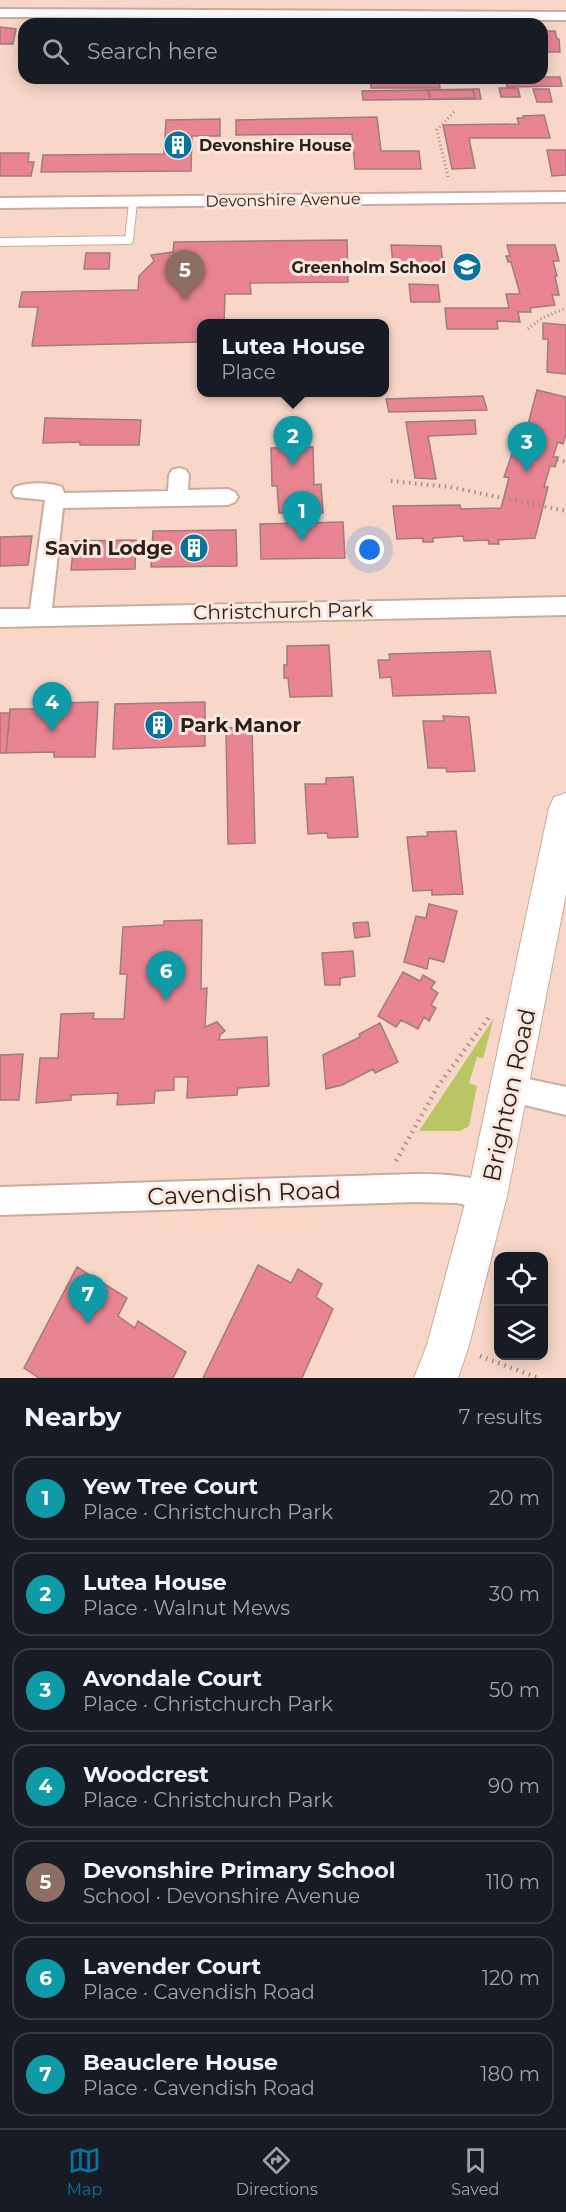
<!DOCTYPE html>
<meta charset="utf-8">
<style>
body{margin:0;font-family:Montserrat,sans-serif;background:#242831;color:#f1f3f6}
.controls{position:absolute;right:18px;bottom:18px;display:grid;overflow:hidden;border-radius:12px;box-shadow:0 3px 15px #0003}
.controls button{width:54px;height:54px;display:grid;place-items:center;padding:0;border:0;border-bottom:2px solid #363941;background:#171b24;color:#f1f3f6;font:30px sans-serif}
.you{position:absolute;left:370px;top:550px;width:21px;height:21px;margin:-15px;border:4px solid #fff;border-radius:50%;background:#1a73e8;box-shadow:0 0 0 9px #1a73e833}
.badge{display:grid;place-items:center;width:39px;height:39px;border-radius:50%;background:#06749f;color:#fff;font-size:20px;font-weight:700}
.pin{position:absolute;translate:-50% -50px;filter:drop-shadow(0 2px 3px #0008)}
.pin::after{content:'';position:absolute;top:32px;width:21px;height:18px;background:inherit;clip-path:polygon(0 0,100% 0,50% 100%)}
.popup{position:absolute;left:197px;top:319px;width:192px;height:78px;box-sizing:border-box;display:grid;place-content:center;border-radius:12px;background:#171b24;filter:drop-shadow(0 2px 4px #0005);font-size:20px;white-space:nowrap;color:#9ea1a6}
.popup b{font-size:22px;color:#f1f3f6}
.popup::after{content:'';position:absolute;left:50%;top:100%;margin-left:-12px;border:12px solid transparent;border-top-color:#171b24}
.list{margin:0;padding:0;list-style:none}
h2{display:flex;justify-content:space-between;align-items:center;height:78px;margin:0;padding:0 24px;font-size:26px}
h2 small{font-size:20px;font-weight:400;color:#9ea1a6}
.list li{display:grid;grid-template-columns:39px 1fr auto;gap:18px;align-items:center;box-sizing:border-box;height:84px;margin:0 12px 12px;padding:0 12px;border:2px solid #363941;border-radius:18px}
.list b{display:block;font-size:22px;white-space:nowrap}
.list p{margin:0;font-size:20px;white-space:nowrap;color:#9ea1a6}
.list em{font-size:20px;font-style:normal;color:#9ea1a6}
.icon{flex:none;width:33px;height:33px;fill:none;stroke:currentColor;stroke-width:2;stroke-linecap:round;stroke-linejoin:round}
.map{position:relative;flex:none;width:566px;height:1378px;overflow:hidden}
.search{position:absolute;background:#171b24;box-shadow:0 3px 15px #0003;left:18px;right:18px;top:18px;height:66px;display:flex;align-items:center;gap:15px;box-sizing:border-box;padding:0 21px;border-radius:18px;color:#9ea1a6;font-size:22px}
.sheet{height:750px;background:#171b24}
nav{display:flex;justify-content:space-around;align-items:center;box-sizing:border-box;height:84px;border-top:2px solid #363941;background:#171b24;font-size:16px;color:#9ea1a6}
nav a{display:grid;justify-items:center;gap:3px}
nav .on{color:#06749f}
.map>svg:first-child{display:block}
</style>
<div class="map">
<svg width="566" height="1378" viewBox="0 0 566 1378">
<rect width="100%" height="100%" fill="#f8d7c8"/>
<path fill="#bac664" d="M 494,1018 L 483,1058 L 477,1057 L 469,1083 L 477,1086 L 469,1126 L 460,1131 L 419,1131 Z"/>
<path fill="#e98593" stroke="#9e7c80" stroke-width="1.5" d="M 0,27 L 16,29 L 13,44 L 0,44 Z
M 542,31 L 555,31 L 557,39 L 559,39 L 560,52 L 542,52 Z
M 542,77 L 560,77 L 562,86 L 507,87 L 505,78 Z
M 439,79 L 440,88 L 371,88 L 370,80 Z
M 499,88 L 518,88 L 520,97 L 501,97 Z
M 479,89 L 481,99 L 363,100 L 362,91 Z
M 533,89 L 549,89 L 552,102 L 537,102 Z
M 428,90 L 473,90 L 475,98 L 430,99 Z
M 428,90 L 430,99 L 363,100 L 362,91 Z
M 544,115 L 550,138 L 469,138 L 475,168 L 452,169 L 443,125 L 519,124 L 517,118 L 524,118 L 523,116 Z
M 377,117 L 381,151 L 419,151 L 421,169 L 355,169 L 352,134 L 236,135 L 236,120 Z
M 220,119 L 220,136 L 192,136 L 191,171 L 41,172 L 43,155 L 164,154 L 166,120 Z
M 547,150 L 566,150 L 566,175 L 552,176 Z
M 0,153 L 29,153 L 28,162 L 34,162 L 31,176 L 0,176 Z
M 347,240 L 348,282 L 250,283 L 251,294 L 225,294 L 224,324 L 202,324 L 202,342 L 32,346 L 38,307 L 19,307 L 22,292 L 138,290 L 139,276 L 154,261 L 151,255 L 173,252 L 174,242 Z
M 391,245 L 441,246 L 443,265 L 393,264 Z
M 507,245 L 555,245 L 559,261 L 553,261 L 557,276 L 555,276 L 559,295 L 552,295 L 555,305 L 530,308 L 531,312 L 518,312 L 520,322 L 497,321 L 498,329 L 447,329 L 445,308 L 509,308 L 506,294 L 520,294 L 511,262 L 508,262 L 506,256 L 510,256 Z
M 86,253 L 110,253 L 109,269 L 84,269 Z
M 409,284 L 438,285 L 440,302 L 411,302 Z
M 543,323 L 566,325 L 566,374 L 547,372 L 548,339 L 543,339 Z
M 537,390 L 566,397 L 566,434 L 563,444 L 558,442 L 553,457 L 558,457 L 557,460 L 555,467 L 550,466 L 544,487 L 548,487 L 535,538 L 498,540 L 499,544 L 489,544 L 488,540 L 464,541 L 463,536 L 433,538 L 433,542 L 423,542 L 423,538 L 397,539 L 393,506 L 460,505 L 461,509 L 501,508 L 509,478 L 504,477 L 520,431 L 526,432 Z
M 483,396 L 487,410 L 389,412 L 386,399 Z
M 45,418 L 141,420 L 139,445 L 80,445 L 80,442 L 43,443 Z
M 475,420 L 476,434 L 428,436 L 436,479 L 415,478 L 406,422 Z
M 313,447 L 314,485 L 321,484 L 323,513 L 279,513 L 277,486 L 272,486 L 271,448 Z
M 343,522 L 345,558 L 261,559 L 260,524 Z
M 236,530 L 237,566 L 151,567 L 153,531 Z
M 32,536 L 28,565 L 0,566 L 0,537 Z
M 136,540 L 135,569 L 71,570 L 74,541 Z
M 329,645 L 332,696 L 290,697 L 288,678 L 284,678 L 284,665 L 287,665 L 287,646 Z
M 490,651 L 496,693 L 393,696 L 391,677 L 380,678 L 378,660 L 390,660 L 389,654 Z
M 98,702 L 95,757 L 54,757 L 54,752 L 6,753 L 10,709 L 59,709 L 59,703 Z
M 205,702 L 205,746 L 113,749 L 115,704 Z
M 0,713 L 10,713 L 6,753 L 0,753 Z
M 443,716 L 469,717 L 475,771 L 447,772 L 446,768 L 428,768 L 423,721 L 444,721 Z
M 252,727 L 255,843 L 228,844 L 226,728 Z
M 353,777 L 358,837 L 328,838 L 327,833 L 308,834 L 305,784 L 326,784 L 326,778 Z
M 456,831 L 463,894 L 432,895 L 432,890 L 413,891 L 407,837 L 428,836 L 427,832 Z
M 429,904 L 457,911 L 444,962 L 429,958 L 427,969 L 404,962 L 416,916 L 426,918 Z
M 202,920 L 201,989 L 207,988 L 205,1027 L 217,1022 L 225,1031 L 220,1035 L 219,1040 L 267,1037 L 269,1086 L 238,1088 L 237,1095 L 187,1098 L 188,1077 L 174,1077 L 174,1090 L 155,1091 L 154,1103 L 117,1105 L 118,1093 L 71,1095 L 71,1100 L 36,1103 L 40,1058 L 58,1058 L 61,1014 L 94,1013 L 93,1019 L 124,1019 L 127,974 L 120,974 L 123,927 L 164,925 L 164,921 Z
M 368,922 L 370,936 L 355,938 L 353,923 Z
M 353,951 L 355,976 L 340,978 L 340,985 L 325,985 L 322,953 Z
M 403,972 L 420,981 L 423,975 L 435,982 L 431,988 L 438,993 L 431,1005 L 436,1008 L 429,1021 L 424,1017 L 418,1029 L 401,1020 L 396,1027 L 378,1016 Z
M 380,1023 L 398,1062 L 375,1073 L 373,1069 L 342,1085 L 326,1089 L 323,1055 L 360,1037 L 359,1034 Z
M 23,1054 L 19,1100 L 0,1100 L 0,1055 Z
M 258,1265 L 291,1283 L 298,1269 L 322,1284 L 316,1297 L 333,1309 L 302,1378 L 203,1378 Z
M 77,1267 L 127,1298 L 118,1316 L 135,1328 L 138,1321 L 186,1352 L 173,1378 L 39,1378 L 24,1368 Z"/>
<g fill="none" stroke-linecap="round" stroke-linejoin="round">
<g stroke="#cbab9d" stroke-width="10">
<path id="lane" d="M 0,242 L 129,240 L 133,202"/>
</g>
<g stroke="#cbab9d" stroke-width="4">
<path id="street" d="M 0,9 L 566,12 L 566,20 L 0,17 Z
M 566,192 L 566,202 L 0,208 L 0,198 Z
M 179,468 L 186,470 L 189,475 L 188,490 L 228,489 L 235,492 L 238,497 L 235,502 L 228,505 L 63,508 L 52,608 L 566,597 L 566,615 L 0,627 L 0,609 L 30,609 L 45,500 L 15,497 L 12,492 L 15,487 C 28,482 49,482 62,487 L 64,493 L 168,491 L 169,475 L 172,470 Z
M 510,1075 L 566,1087 L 566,1115 L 500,1099 L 496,1089 L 500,1079 Z
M 416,1174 C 444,1174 471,1175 497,1186 L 501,1196 L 497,1206 L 487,1210 L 457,1203 L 416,1202 L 0,1215 L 0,1187 Z"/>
</g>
<g stroke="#cbab9d" stroke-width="2">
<path id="secondary" d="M 566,793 L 566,894 L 507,1196 L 469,1345 L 458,1378 L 414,1378 L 427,1345 L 467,1196 L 549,808 L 554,797 Z"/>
</g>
<path stroke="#a48c80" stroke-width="3" stroke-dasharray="1 3" stroke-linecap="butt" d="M 448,177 L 437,130 L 456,110
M 528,329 L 542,318 L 566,308"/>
<path stroke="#a48c80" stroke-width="4" stroke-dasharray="1.5 4.5" stroke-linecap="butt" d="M 557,460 L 566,462
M 391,481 L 450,487 L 566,511"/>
<path stroke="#a48c80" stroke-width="4.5" stroke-dasharray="1.5 5" stroke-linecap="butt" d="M 396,1161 L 438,1086 L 489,1017
M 480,1356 L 538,1378"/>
<use href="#lane" stroke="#fff" stroke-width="8"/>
<use href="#street" fill="#fff" fill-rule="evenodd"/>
<use href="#secondary" fill="#fff" fill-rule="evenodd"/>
</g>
<defs>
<g id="building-disc" transform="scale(1.5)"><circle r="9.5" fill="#06749f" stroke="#fce7de"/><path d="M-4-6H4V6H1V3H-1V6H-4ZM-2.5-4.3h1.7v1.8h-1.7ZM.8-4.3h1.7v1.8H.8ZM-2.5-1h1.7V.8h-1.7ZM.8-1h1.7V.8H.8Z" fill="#fff"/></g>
<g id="school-disc" transform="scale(1.5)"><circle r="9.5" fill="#06749f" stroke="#fce7de"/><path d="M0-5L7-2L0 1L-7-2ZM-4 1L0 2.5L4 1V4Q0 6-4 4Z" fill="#fff"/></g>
</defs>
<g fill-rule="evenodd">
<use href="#building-disc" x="178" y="145"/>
<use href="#school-disc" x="467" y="267"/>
<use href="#building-disc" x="194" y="548"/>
<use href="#building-disc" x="159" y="725"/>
</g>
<g text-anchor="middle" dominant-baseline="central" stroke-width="6" stroke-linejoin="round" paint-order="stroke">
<g font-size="16" font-weight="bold" fill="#2c201a" stroke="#fce7de" text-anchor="start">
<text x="199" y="145">Devonshire House</text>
<text x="446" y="267" text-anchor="end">Greenholm School</text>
</g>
<g font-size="16" fill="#2c201a" stroke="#fce7de">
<text transform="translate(283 200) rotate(-1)">Devonshire Avenue</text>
</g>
<g font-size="20" font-weight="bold" fill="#2c201a" stroke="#fce7de" text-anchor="end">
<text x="173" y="548">Savin Lodge</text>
<text x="180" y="725" text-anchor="start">Park Manor</text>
</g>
<g font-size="20" fill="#2c201a" stroke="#fce7de">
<text transform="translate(283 611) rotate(-1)">Christchurch Park</text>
</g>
<g font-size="24" fill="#2c201a" stroke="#fce7de">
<text transform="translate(509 1095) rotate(-78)">Brighton Road</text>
<text transform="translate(244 1193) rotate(-2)">Cavendish Road</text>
</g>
</g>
</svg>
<div class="controls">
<button><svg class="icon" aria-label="locate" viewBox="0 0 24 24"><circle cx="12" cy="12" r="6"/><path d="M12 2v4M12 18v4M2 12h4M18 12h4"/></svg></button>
<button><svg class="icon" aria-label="layers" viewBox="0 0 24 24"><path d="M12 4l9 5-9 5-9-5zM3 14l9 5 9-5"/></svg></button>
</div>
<div class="you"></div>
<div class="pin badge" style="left:302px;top:541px;background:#0f9aa8">1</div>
<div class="pin badge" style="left:293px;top:466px;background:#0f9aa8">2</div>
<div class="popup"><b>Lutea House</b>Place</div>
<div class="pin badge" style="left:527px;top:472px;background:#0f9aa8">3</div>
<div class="pin badge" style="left:52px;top:732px;background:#0f9aa8">4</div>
<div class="pin badge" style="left:185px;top:300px;background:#8d6e63">5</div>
<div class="pin badge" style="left:166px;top:1001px;background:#0f9aa8">6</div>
<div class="pin badge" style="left:88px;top:1324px;background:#0f9aa8">7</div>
<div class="search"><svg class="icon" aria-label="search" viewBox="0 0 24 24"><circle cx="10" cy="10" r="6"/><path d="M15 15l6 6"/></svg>Search here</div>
</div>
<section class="sheet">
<h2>Nearby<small>7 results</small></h2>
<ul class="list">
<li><span class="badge" style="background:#0f9aa8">1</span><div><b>Yew Tree Court</b><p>Place · Christchurch Park</p></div><em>20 m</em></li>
<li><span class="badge" style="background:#0f9aa8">2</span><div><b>Lutea House</b><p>Place · Walnut Mews</p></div><em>30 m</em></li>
<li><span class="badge" style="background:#0f9aa8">3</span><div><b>Avondale Court</b><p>Place · Christchurch Park</p></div><em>50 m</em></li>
<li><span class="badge" style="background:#0f9aa8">4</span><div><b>Woodcrest</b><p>Place · Christchurch Park</p></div><em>90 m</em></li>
<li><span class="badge" style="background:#8d6e63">5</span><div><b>Devonshire Primary School</b><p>School · Devonshire Avenue</p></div><em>110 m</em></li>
<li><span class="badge" style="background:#0f9aa8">6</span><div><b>Lavender Court</b><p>Place · Cavendish Road</p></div><em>120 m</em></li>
<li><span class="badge" style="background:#0f9aa8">7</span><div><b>Beauclere House</b><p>Place · Cavendish Road</p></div><em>180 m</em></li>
</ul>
</section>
<nav>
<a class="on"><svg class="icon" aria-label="map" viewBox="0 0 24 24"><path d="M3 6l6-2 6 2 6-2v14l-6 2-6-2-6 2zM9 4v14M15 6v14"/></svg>Map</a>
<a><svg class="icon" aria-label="directions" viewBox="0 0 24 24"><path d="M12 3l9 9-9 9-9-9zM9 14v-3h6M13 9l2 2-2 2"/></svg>Directions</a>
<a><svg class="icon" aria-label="saved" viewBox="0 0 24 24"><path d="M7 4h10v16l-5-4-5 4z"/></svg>Saved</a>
</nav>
